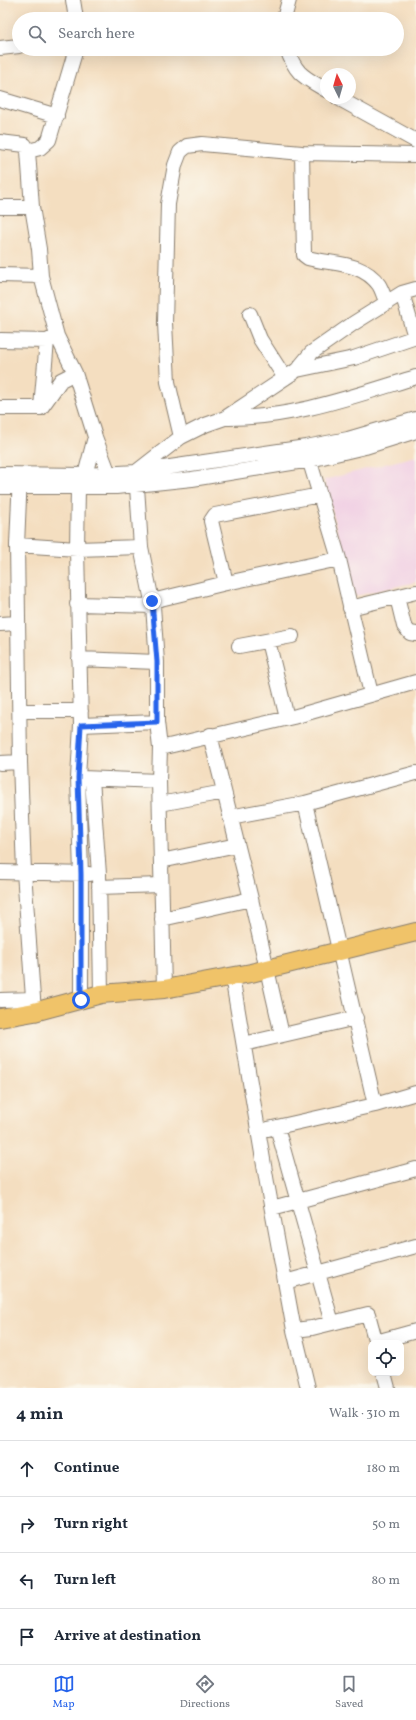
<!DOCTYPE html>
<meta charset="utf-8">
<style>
body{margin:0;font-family:Vollkorn,serif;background:#f2f2f3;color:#1f2937}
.controls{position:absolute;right:12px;bottom:12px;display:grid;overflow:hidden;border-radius:8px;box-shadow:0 4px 16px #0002}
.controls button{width:36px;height:36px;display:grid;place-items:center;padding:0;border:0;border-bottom:1px solid #e0e1e3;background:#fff;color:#1f2937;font:20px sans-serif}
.compass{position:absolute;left:320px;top:68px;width:36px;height:36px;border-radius:50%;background:#fff;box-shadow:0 4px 16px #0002;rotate:355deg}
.stop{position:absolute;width:12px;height:12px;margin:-9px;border:3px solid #2563eb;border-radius:50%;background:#fff}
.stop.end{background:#2563eb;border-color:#fff;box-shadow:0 1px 4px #0008}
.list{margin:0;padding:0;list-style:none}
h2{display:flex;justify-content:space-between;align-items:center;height:52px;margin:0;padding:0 16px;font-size:17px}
h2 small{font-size:13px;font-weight:400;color:#747a83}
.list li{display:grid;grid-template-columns:26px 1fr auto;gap:12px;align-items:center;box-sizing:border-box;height:56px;padding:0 16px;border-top:1px solid #e0e1e3}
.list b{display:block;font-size:15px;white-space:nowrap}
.list em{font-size:13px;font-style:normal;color:#747a83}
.icon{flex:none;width:22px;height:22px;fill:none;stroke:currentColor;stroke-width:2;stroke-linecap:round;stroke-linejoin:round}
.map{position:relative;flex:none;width:416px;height:1388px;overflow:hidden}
.search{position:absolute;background:#fff;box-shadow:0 4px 16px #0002;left:12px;right:12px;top:12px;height:44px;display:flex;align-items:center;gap:10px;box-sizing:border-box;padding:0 14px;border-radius:22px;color:#747a83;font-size:15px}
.sheet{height:276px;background:#fff}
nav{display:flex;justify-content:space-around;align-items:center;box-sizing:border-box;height:56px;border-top:1px solid #e0e1e3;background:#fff;font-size:11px;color:#747a83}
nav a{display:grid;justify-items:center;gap:2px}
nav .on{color:#2563eb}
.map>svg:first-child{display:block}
</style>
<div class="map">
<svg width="416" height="1388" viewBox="0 0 416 1388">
<rect width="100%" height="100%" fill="#fbf7ec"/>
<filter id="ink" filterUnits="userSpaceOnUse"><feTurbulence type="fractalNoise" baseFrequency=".025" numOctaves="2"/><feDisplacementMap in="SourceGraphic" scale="8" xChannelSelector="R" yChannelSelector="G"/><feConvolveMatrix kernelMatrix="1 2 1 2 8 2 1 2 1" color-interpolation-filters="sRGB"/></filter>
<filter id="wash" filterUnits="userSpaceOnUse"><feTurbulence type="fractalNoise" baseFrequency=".012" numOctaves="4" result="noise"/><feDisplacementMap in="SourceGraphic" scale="16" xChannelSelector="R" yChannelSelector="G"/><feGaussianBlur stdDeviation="0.9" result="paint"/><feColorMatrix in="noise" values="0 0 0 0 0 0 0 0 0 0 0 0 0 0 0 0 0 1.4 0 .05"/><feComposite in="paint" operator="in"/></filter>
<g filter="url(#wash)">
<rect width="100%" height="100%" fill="#f4dec0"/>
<path fill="#f1d0e4" d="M 416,456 L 416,582 L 355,596 L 324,480 Z"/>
</g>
<g filter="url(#ink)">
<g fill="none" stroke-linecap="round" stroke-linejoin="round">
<g stroke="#887d6e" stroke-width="16">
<path id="minor" d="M 73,0 L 76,19
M 284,19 L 289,0
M 0,48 L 19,46
M 287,49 C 296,75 304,77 326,90
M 338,98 L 416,141
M 0,99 L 57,116
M 0,142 L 25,145 L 28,151 L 32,207 L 39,249 L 41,276 L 57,336 L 75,373 L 95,437 L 109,474
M 28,151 L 40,148 L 49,140 L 76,49
M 302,153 L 304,255 L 308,258 C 333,265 362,261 379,285 C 382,290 384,297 387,303
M 0,207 L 32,207
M 0,275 L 41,276
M 250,314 L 260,339 L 285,378
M 415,337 L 402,293 L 416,289
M 0,340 L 47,341 L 55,337
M 297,370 L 311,353 L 354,323 L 402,293
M 41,407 L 47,341
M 0,408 L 41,408 L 61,380 L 75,373
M 225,418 C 291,419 354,396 416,377
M 181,437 L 168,382 L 165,323 L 168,204 L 175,165 L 180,152 L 187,146 L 202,144 L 302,153 L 416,155
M 307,452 L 339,559 L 371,694
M 0,474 L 85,475 L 136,472 L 306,447 L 348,439 L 416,419
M 20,475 L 17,545 L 20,762 L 24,872 L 34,1012
M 85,475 L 95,437
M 0,487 L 116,487 L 192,479 L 310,460 L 365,447 L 416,431
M 78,488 L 77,549 L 81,725 L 78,778 L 81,874 L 81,1000
M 17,545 L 77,549 L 141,547
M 226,583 L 211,521 L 215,515 L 320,495
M 397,597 L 404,626 L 410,633 L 416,634
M 152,601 L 222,584 L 339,559
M 77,604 L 153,606
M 350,608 L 416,592
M 0,624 L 18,623
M 268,641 L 287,718
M 239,646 L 292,636
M 79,659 L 157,662
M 20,711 L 81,711
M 81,725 L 157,722
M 210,735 L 251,899 L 282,1035
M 160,748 L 293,717 L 416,682
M 0,763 L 20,762
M 82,778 L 159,781
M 92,779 L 99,874 L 101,994
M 305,803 L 375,1105
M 160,804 L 224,792
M 230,817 L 305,803 L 416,773
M 161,861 L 237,845
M 0,872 L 89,874
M 99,887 L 161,885
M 162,919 L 251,899
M 232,976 L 267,1183 L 294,1330 L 312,1328 L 368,1314 L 376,1343
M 164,989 L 159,781 L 160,748 L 157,722 L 157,662 L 153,606 L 141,547 L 136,472 L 181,437 L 205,425 L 225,418 L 297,370 L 354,358 L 416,337
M 0,1000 L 33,999
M 244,1044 L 356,1018
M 277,1127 L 332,1323
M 268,1129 L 375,1105 L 416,1093
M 272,1208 L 416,1169
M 285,1282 L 416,1246
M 294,1330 L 308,1388
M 376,1342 L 416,1331
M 384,1373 L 388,1388"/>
</g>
<g stroke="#887d6e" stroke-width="20">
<path id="major" d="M 0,1018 L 34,1012 L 101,994 L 164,989 L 251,973 L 416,932"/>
</g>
<use href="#minor" stroke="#fff" stroke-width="14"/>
<use href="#major" stroke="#f0c369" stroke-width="18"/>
</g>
</g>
<g fill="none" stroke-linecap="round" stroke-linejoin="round" filter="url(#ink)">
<path stroke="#2563eb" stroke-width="5" d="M 81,1000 L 81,874 L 78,778 L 81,725 L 157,722 L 157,662 L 152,601"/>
</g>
</svg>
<div class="controls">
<button><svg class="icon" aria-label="locate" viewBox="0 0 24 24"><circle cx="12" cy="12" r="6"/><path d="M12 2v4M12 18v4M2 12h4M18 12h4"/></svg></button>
</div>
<svg class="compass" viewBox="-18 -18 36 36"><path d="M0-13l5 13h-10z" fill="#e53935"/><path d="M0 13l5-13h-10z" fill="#747a83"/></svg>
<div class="stop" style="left:81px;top:1000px"></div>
<div class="stop end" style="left:152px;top:601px"></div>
<div class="search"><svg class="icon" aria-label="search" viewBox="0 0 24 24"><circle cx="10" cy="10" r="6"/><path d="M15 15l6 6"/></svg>Search here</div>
</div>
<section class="sheet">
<h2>4 min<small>Walk · 310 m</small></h2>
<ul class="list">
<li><svg class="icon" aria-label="ahead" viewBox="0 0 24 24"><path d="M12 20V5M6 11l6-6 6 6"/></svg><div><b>Continue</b></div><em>180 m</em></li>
<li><svg class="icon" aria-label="right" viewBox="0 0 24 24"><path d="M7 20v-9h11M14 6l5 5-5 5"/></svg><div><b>Turn right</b></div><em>50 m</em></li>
<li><svg class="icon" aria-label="left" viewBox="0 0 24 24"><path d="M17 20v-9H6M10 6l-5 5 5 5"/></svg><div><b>Turn left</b></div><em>80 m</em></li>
<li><svg class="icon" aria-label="arrive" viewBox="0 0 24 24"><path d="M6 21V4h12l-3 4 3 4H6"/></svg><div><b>Arrive at destination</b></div></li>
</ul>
</section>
<nav>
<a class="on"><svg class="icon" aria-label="map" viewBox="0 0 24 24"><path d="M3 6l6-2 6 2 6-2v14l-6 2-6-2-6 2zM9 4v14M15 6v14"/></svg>Map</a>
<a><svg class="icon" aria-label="directions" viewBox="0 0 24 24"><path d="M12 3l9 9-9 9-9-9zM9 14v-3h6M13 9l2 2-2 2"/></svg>Directions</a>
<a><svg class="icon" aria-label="saved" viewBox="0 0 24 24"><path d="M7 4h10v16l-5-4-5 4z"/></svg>Saved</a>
</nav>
